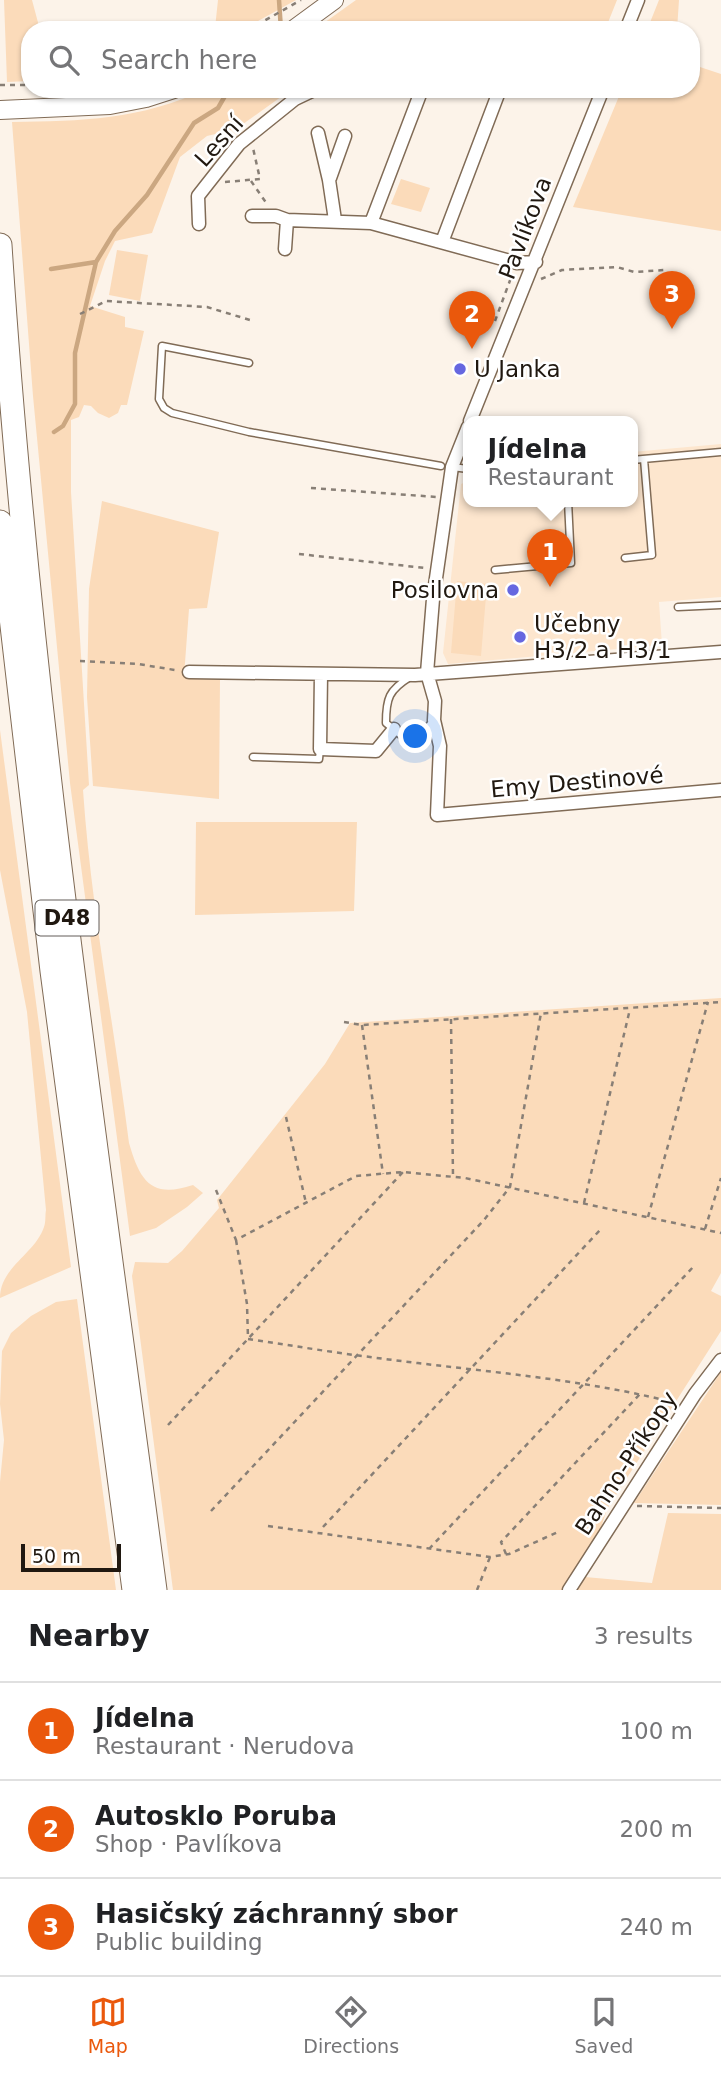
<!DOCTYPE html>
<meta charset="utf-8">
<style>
body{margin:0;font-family:"DejaVu Sans",sans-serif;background:#f2f2f2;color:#202124}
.scale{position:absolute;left:21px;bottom:18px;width:100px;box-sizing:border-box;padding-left:7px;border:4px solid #201810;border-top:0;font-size:19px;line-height:24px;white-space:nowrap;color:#201810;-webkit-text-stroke:5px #fff;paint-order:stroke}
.you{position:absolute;left:416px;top:737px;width:24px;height:24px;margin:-18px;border:5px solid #fff;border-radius:50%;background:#1a73e8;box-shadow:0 0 0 10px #1a73e833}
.badge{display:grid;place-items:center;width:46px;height:46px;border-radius:50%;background:#ea580c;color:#fff;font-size:23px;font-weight:700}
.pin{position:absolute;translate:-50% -58px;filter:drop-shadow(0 2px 4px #0008)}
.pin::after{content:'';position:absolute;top:37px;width:24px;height:21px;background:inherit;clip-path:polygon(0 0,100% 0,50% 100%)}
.popup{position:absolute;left:463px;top:416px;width:175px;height:91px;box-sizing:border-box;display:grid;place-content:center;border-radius:14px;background:#fff;filter:drop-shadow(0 2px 5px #0005);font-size:23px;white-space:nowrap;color:#757577}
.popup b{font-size:26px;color:#202124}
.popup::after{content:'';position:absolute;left:50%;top:100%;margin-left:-14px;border:14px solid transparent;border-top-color:#fff}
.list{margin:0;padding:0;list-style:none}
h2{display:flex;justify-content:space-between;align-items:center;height:91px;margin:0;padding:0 28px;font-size:30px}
h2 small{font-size:23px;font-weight:400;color:#757577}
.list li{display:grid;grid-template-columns:46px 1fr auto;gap:21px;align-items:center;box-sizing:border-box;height:98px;padding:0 28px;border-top:2px solid #e0e0e0}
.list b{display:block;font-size:26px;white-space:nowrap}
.list p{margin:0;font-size:23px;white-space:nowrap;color:#757577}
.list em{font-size:23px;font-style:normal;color:#757577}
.icon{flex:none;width:38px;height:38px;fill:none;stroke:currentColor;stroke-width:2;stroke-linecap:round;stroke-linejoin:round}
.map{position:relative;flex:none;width:721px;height:1590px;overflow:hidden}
.search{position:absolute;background:#fff;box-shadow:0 2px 5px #0004;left:21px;right:21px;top:21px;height:77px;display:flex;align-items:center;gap:18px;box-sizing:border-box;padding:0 24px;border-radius:28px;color:#757577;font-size:26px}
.sheet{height:385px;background:#fff}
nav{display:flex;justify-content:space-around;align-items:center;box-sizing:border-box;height:98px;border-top:2px solid #e0e0e0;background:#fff;font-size:19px;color:#757577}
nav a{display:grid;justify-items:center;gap:4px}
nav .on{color:#ea580c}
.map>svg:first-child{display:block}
</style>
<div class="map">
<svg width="721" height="1590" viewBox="0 0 721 1590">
<rect width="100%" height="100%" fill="#fcf3e9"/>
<path fill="#fde6ce" d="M 721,444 L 721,597 L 659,602 L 662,645 L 448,664 L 443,653 L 461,484 L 468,481 L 468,501 L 632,501 L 632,452 Z"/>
<path fill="#fbdbba" d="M 4,0 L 32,0 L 40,30 L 30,30 L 30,81 L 7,82 Z
M 218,0 L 296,0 L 242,30 L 185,30 L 194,21 L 215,28 Z
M 356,0 L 617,0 L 605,30 L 314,30 Z
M 659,0 L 679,0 L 677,30 L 647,30 Z
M 691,64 L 721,74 L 721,231 L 573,207 L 622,89 L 691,89 Z
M 206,89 L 292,89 L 236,129 L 207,136 L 180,157 L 152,233 L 115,241 L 105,261 L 90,306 L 125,317 L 125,327 L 144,331 L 127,405 L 121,405 L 118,413 L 109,418 L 98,413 L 91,406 L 84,405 L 79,417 L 71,420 L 71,492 L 89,785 L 83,790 C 91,908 114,1025 129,1143 C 140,1181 151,1199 193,1185 L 203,1193 L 187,1207 L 156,1228 L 130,1236 L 70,783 L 33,396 L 12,122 C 81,121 141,120 206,89 Z
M 401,179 L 430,188 L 421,212 L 391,204 Z
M 117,250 L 148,255 L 140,301 L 109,295 Z
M 102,501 L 219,532 L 207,608 L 189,609 L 184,676 L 220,679 L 219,799 L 93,786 L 87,697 L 89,589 Z
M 457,581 L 487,584 L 481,656 L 451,653 Z
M 0,730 L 71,1267 L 0,1298 C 0,1267 35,1254 44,1227 C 46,1222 45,1215 46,1210 L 27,1012 L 0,870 Z
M 196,822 L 357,822 L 354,911 L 195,915 Z
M 721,998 L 721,1273 L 711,1291 L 721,1296 L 721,1331 L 607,1509 L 585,1577 L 652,1583 L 668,1513 L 721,1514 L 721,1590 L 173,1590 L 132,1276 L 135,1262 L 168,1263 L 182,1251 L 219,1208 L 217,1200 L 325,1064 L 350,1023 Z
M 77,1299 L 116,1590 L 0,1590 L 0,1482 L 4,1440 L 0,1404 L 2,1351 L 11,1333 L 31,1316 L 56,1302 Z
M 721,1372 L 721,1505 L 634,1503 Z"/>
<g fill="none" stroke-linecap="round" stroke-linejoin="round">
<path stroke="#cba781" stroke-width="4.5" d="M 279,0 L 281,30
M 51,269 L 96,262 L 115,231 L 147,195 L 194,123 L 218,108 L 229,89
M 54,432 L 63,426 L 75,404 L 75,353 L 96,262"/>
<g stroke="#806b56" stroke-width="9">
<path id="lane" d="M 249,363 L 162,346 L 159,399 L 164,408 L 172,413 L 249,432 L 441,466
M 632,460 L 721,452
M 452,467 L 468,469
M 625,558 L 652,555 L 644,459
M 495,570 L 571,563 L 568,501
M 678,607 L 721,605
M 410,677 C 389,690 386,698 386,723 L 403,737 L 421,735 L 433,721
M 253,757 L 319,759 L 320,749"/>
</g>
<g stroke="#806b56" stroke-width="15">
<path id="street" d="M 626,30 L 638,0
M 422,89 L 371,223 L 517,263 L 536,262
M 295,99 L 316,89
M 318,133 L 329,180 L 335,220
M 330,178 L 345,136
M 252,216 L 276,216 L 287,220 L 371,223
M 199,224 L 198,196 L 209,182 L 239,144 L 295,99 L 297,89
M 442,242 L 500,89
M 285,249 L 287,220
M 470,421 L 603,89
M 468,427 L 452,467 L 433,599 L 427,673 L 435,701 L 434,720 L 440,746 L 437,815 L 721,790
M 189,672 L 415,675 L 721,652
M 321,674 L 320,749 L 376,751 L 394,729
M 569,1590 L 695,1394 L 721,1360"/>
</g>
<g stroke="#806b56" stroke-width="20">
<path id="secondary" d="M 293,30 L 334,0
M 0,110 L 110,105 L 146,98 L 174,89"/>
</g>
<g stroke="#806b56" stroke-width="25">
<path id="highway" d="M 0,245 C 29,695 96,1143 155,1590
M 0,522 L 52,971 L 134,1590"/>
</g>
<path stroke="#887f76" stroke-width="2.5" stroke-dasharray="5 5" stroke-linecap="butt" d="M 248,30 L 301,0
M 0,85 L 30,85
M 251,181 L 267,204
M 225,182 L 260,179 L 253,148
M 541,279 L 562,270 L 617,267 L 634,272 L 665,270
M 80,314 L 106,301 L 207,307 L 250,320
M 495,321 L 512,275
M 311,488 L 437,497
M 299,554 L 425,568
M 80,661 L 138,664 L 175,670
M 451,1019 L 453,1177
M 344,1022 L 362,1025 L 721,1002
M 362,1025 L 383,1174
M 286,1117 L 306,1203
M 216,1190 L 236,1240 L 356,1176 L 403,1172 L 465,1178 L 721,1233
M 584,1203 L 630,1009
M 648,1217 L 708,1002
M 705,1229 L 721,1178
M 236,1240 L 247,1304 L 248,1339 C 289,1345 329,1352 370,1357 C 472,1371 575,1377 676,1403
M 168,1425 L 403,1172
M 637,1506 L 721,1508
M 211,1511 L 484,1220 L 510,1187 L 541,1013
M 268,1526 L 490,1557 L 509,1554 L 558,1532
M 323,1527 L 600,1230
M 429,1549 L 695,1265
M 506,1554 L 501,1542 L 640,1394
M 477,1590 L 490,1557"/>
<use href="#lane" stroke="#fff" stroke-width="6"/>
<use href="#street" stroke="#fff" stroke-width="12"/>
<use href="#secondary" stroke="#fff" stroke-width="18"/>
<use href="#highway" stroke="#fff" stroke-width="23"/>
</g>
<g fill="#6667e0" stroke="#fff" stroke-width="2.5">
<circle cx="460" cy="369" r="7"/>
<circle cx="513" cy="590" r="7"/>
<circle cx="520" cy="637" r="7"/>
</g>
<g text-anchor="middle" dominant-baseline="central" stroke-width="5" stroke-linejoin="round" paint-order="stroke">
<rect fill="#fff" stroke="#635d58" stroke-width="2" x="35.5" y="900.5" width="63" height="35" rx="5"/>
<g font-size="21" font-weight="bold" fill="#201810">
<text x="67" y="918">D48</text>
</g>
<g font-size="23" fill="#201810" stroke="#fff">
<text transform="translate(219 141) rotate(-48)">Lesní</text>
<text transform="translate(525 228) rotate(-69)">Pavlíkova</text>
<text transform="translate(577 782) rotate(-5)">Emy Destinové</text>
<text transform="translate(626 1463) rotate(-57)">Bahno-Příkopy</text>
</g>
<g font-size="23" fill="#201810" stroke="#fff" text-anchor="start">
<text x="474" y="369">U Janka</text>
<text x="499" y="590" text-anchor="end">Posilovna</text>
<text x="534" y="624">Učebny<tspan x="534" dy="26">H3/2 a H3/1</tspan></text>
</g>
</g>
</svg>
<div class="scale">50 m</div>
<div class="you"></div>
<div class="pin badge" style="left:550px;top:587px">1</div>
<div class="popup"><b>Jídelna</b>Restaurant</div>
<div class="pin badge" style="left:472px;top:349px">2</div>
<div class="pin badge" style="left:672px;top:329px">3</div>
<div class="search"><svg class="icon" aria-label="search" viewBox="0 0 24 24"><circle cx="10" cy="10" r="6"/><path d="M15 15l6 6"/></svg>Search here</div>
</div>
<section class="sheet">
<h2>Nearby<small>3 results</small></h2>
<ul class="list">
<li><span class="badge">1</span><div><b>Jídelna</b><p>Restaurant · Nerudova</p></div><em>100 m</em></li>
<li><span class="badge">2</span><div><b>Autosklo Poruba</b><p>Shop · Pavlíkova</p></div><em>200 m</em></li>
<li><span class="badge">3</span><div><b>Hasičský záchranný sbor</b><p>Public building</p></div><em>240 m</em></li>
</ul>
</section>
<nav>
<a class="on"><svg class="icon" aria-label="map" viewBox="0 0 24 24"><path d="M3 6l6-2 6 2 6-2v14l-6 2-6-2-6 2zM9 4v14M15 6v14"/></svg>Map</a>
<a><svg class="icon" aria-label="directions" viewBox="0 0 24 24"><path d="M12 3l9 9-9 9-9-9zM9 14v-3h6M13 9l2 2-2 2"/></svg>Directions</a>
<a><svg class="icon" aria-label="saved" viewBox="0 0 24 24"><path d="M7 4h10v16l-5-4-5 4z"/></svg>Saved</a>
</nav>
